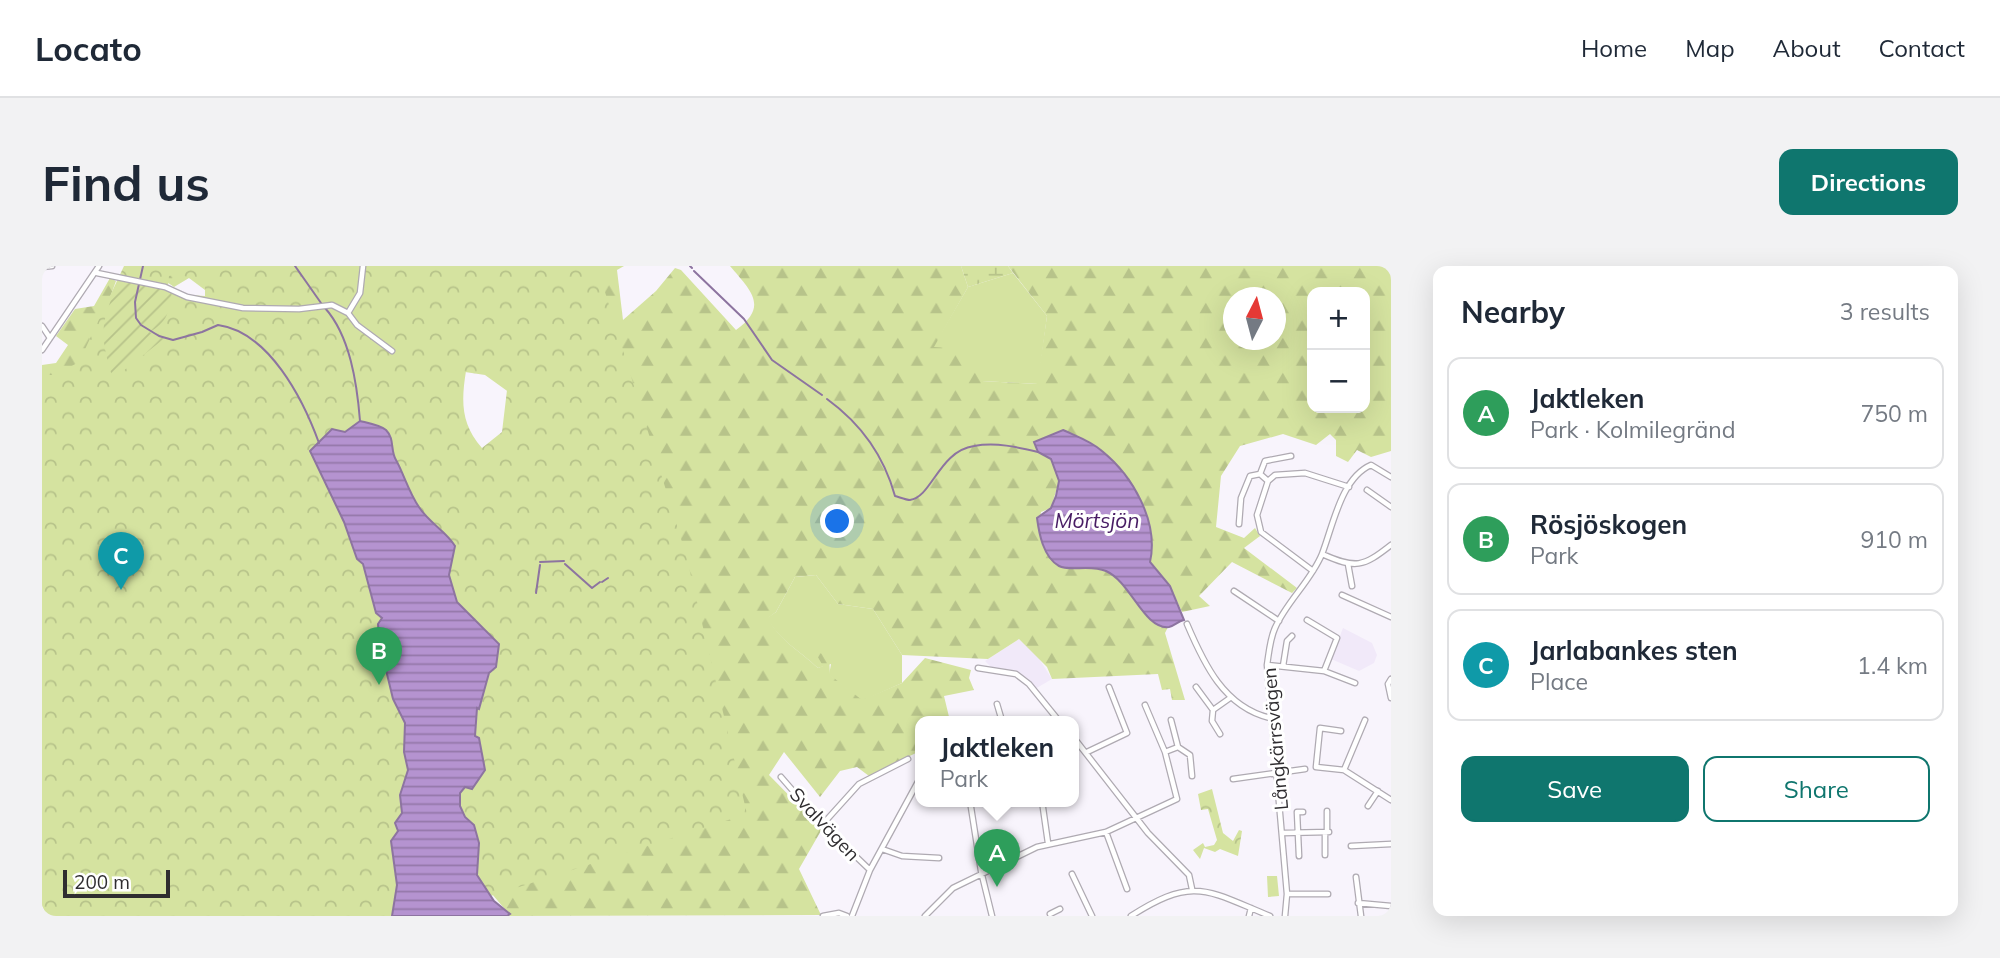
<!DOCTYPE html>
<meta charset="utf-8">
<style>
body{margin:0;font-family:Mulish,sans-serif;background:#f2f2f3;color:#1f2937}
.controls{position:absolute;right:21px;top:21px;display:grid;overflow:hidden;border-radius:14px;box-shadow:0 7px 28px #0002}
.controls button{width:63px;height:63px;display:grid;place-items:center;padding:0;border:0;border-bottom:2px solid #e0e1e3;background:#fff;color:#1f2937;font:35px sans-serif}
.compass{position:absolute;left:1181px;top:21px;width:63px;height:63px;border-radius:50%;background:#fff;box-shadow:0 7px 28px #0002;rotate:6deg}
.scale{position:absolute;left:21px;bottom:18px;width:107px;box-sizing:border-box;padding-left:7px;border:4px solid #2f2d30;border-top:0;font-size:19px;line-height:24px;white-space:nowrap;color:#2f2d30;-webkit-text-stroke:5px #fff;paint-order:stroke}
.you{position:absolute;left:796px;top:256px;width:24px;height:24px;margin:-18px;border:5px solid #fff;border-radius:50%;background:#1a73e8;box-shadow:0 0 0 10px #1a73e833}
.badge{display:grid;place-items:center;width:46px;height:46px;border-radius:50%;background:#0f766e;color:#fff;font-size:23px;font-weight:700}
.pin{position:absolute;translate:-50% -58px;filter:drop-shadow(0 2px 4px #0008)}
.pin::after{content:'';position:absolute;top:37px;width:24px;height:21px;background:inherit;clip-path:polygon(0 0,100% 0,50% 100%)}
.popup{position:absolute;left:873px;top:450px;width:164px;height:91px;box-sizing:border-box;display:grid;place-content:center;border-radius:14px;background:#fff;filter:drop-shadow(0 2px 5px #0005);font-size:23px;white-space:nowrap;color:#747a83}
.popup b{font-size:26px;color:#1f2937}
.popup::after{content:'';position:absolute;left:50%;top:100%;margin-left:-14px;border:14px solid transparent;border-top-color:#fff}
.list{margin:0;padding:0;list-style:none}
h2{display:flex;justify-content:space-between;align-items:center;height:91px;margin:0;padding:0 28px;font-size:30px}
h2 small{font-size:23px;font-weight:400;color:#747a83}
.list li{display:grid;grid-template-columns:46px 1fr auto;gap:21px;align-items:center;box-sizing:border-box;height:112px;margin:0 14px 14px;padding:0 14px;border:2px solid #e0e1e3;border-radius:14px}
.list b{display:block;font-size:26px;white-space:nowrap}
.list p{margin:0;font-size:23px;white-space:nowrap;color:#747a83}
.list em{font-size:23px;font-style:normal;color:#747a83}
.actions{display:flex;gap:14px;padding:21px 28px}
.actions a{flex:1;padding:16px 0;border:2px solid #0f766e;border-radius:14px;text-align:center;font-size:24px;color:#0f766e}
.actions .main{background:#0f766e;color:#fff}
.map{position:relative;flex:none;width:1349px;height:650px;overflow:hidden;border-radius:14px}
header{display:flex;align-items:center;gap:42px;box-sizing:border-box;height:98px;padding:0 35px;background:#fff;border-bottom:2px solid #e0e1e3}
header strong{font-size:33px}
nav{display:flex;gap:38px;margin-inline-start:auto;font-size:24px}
.intro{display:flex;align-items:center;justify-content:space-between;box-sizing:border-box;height:168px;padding:0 42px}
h1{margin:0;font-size:49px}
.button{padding:18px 32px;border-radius:14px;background:#0f766e;color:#fff;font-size:24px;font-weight:700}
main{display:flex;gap:42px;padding:0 42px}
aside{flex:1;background:#fff;border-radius:14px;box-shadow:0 7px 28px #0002}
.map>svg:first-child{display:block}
</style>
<header>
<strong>Locato</strong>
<nav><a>Home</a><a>Map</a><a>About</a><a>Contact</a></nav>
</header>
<div class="intro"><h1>Find us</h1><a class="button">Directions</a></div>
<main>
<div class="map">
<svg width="1349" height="650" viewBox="0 0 1349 650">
<defs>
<pattern id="forest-firs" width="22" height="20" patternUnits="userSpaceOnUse" patternTransform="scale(1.75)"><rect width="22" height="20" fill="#d5e3a0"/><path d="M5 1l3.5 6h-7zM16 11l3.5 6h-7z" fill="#b7c38a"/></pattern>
<pattern id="wetland-marsh" width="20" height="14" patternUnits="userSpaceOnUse" patternTransform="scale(1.75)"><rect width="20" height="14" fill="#d5e3a0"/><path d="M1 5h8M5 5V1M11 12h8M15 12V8" fill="none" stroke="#b7c38a"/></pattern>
<pattern id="park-crowns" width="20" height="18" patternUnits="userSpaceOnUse" patternTransform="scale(1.75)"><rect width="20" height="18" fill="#d5e3a0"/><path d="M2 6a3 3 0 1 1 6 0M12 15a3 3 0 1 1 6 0" fill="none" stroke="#b7c38a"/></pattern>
<pattern id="garden-furrows" width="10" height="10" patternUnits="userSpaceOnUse" patternTransform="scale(1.75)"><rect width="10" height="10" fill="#d5e3a0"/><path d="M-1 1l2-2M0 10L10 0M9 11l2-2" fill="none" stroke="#b7c38a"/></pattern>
<pattern id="water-rules" width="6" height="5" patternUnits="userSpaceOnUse" patternTransform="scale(1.75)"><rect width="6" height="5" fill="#b593d0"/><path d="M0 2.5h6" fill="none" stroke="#9478a9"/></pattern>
</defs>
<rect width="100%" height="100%" fill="#f8f4fc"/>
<path fill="#f1e9f9" d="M 1301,362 L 1330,377 L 1335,389 L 1332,397 L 1317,405 L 1289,393 Z
M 977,373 L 996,391 L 1010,413 L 993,423 L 976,405 L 950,402 L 943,395 Z"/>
<path fill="#d5e3a0" d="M 971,7 L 1005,50 L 996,118 L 940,115 L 891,81 L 926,21 Z
M 774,309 L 796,338 L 831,343 L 860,389 L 860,417 L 820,435 L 787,409 L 789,398 L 776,402 C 758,385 737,374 725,352 L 734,346 L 753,311 Z
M 1225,610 L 1235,610 L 1237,630 L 1226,631 Z"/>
<path fill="url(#forest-firs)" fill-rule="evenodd" d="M 133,0 L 163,12 L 163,24 L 147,12 L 132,21 L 115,9 Z
M 307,0 L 582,0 L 575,4 L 581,54 L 614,25 L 633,2 L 639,4 L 694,64 C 727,40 709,25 688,0 L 919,0 L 926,21 L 892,81 L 937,84 L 940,115 L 995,118 L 1005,50 L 966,0 L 1349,0 L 1349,185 L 1329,191 L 1315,184 L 1306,196 L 1294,190 L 1294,174 L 1288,168 L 1274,179 L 1241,168 L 1198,180 L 1179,210 L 1174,261 L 1202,272 L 1213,262 L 1218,270 L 1202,282 L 1255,322 L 1250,327 L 1190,296 L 1157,330 L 1168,340 L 1140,346 L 1128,320 L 1108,296 C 1118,255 1090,212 1060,185 C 1050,175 1034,170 1021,164 L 1002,190 L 1009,193 L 1017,215 L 1009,242 L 999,246 C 995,268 1002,300 1029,302 C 1035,303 1040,299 1046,299 C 1056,300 1073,308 1081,315 C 1098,331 1099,354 1126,361 L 1123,367 L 1143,434 L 1130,434 L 1128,423 L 1120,424 L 1116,408 L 1010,413 L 1005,401 L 977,373 L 946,393 L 860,389 L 831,343 L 796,338 L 774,309 L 753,311 L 734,346 L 726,352 C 737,374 758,385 776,402 L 781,400 L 773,386 L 787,389 L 788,409 L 820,434 L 860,417 L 883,392 L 929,404 L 927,412 L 932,424 L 902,430 L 908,455 L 878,455 L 878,485 L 827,510 L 815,501 L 798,505 L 778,531 L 742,486 L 727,509 L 780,563 L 757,603 L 779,649 L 465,650 L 467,648 L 450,628 L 476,246 L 468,127 L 443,109 L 423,106 L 0,650 L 0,99 L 14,97 L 26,79 L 14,70 L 33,43 L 52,40 L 68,12 L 74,15 L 61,51 L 60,78 ZM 1270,26 L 1323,26 L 1323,142 L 1270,142 ZM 1192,32 L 1234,32 L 1234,74 L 1192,74 Z"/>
<path fill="url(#wetland-marsh)" d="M 919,0 L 966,0 L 971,7 L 926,21 Z"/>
<path fill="url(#park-crowns)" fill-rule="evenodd" d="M 82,0 L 555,0 L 644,289 L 705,548 L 405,644 L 407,650 L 0,650 L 0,109 L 13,109 L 37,96 ZM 137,8 L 163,18 L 163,30 L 147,29 L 126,20 L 127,10 ZM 424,105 L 443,108 L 465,124 L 460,166 L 440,182 C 419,158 419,136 424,105 Z
M 1170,523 L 1181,567 L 1191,575 L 1197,564 L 1200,565 L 1196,590 L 1178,583 L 1173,586 L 1162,582 L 1158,593 L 1151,584 L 1161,577 L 1163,581 L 1172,579 L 1175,574 L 1166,543 L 1159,544 L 1156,528 Z"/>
<path fill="url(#garden-furrows)" d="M 77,15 L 130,25 C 128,44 125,58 107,66 L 123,72 L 71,113 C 57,67 58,58 77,15 Z"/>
<path fill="url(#water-rules)" stroke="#8d74a0" stroke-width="2" d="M 318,155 C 326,157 338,159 344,164 C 353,173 348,184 354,194 C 361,206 367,227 377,241 C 387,257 404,265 413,280 L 407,309 L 415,336 L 457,378 L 454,401 L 447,407 L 437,443 L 435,442 L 433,470 L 437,472 L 443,504 L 430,523 L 423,521 L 418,527 L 418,540 L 423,551 L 432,559 L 437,577 L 435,609 L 452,635 L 468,648 L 465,650 L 350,650 L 355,619 L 349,575 L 356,565 L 353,557 L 360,547 L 358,529 L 366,504 L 362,486 L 363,457 L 351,433 L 337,375 L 336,358 L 340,352 L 334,347 L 321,298 L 315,293 L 302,256 L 268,185 L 290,163 L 303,166 Z
M 1021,164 C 1034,170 1049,175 1060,185 C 1091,210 1117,256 1108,296 L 1128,320 L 1142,354 C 1136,355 1132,360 1127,361 C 1102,364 1089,316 1064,305 C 1047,298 1028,306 1017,300 C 1001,291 997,267 995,252 L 1009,242 L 1014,230 L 1017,215 L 1009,193 L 996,186 L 992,176 Z"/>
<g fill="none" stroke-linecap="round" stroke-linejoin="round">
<path stroke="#8d74a0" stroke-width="2" d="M 101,0 L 93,36 L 94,52 L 99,59 L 117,70 L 131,74 L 160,66 L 176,59 C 227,66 261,133 277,177
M 253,0 L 279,37
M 648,0 L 650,2
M 652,5 L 702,53 L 730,94 L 780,129
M 283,42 C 308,70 315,117 318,155
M 785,133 C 818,157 842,190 853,230 C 857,231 864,234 868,234 C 890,231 897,185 932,180 C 954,176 975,181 996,186
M 498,296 L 522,295
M 523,298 L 550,322 L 558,316
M 560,316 L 566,312
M 494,327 L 498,299"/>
<g stroke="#afaab2" stroke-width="7">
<path id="minor" d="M 0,1 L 10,0
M 55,7 L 123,21 L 145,31 L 201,42 L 257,43 L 290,39 L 306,47 L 315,59 L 350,85
M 306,47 L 318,27 L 321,0
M 0,60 L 8,72
M 0,84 L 57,0
M 1218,208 L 1223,195 L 1249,190
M 1325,224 L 1349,241
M 1197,258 L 1199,232 L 1208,210 L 1218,208 L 1226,215
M 1280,288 C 1314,303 1321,301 1349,279
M 1306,298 L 1310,320
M 1271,305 L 1219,266 L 1215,249 L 1226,215 L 1233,209 L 1263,207 L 1307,221
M 1192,325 L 1237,355
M 1300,329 L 1349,351
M 1265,354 L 1295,372 L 1282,405
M 1145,358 C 1162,398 1182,441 1228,452
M 1225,399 L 1282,405 L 1313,417
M 1241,400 L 1245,375 L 1250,370
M 936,402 L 974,408 L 987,418 L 1017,455
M 1349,413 L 1346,418 L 1349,432
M 1154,421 L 1171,444
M 955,438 L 960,455
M 1000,455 L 1014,452
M 1299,465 L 1278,462 L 1274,501 L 1302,504 L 1349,534
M 1178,468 L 1170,455 L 1171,444 L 1188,432
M 1032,472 L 1106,567 L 1147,609 L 1150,623
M 1136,481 L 1148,489 L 1150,510
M 1045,486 L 1085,467 L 1067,421
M 1123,486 L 1136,481 L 1129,454
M 1302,504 L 1323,454
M 739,511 L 779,557 L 828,604
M 1191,513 L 1263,503
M 928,535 L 939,605 L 950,650
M 1000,535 L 1006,577
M 1326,540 L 1336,525
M 1285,545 L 1285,566
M 780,559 L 817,518 L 866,493
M 1064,566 L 1085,623
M 1283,566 L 1283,589
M 1241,567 L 1287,566
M 1309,580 L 1349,578
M 840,583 L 860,590 L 897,592
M 1257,590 L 1255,546 L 1261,546
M 1030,608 L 1050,650
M 1314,611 L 1319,650
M 1245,628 L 1286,628
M 1316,637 L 1349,640
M 1008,648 L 1018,643
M 781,650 L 797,647 L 805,650
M 810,650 L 828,604 L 878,512
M 883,650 L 911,622 L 995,581 L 1064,566 L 1135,533 L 1123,486 L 1103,439
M 1089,650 C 1152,610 1164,624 1228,650
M 1207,650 L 1209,642
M 1243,650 L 1245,628 L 1225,399 C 1227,386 1228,373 1233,362 C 1245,335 1269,315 1280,288 C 1291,260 1299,212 1329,199 L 1349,211"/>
</g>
<use href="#minor" stroke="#fff" stroke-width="4.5"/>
</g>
<g text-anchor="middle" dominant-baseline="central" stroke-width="6" stroke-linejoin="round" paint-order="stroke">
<g font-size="19" fill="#2f2d30" stroke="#fff">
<text transform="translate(1233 473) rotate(-95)">Långkärrsvägen</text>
<text transform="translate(783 558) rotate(47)">Svalvägen</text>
</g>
<g font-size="21" font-style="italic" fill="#481c64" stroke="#fff">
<text x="1055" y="254">Mörtsjön</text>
</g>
</g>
</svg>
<div class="controls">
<button>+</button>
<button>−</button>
</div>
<svg class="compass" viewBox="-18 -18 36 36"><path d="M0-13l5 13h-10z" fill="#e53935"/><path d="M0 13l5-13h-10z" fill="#747a83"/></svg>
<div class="scale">200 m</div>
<div class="you"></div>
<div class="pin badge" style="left:955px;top:621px;background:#2e9e5b">A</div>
<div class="popup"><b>Jaktleken</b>Park</div>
<div class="pin badge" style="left:337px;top:419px;background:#2e9e5b">B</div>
<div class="pin badge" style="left:79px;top:324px;background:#0f9aa8">C</div>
</div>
<aside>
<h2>Nearby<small>3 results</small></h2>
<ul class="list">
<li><span class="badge" style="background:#2e9e5b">A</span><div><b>Jaktleken</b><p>Park · Kolmilegränd</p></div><em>750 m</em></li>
<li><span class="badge" style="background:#2e9e5b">B</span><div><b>Rösjöskogen</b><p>Park</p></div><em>910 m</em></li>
<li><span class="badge" style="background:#0f9aa8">C</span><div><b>Jarlabankes sten</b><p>Place</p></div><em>1.4 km</em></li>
</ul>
<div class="actions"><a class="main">Save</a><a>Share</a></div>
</aside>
</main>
